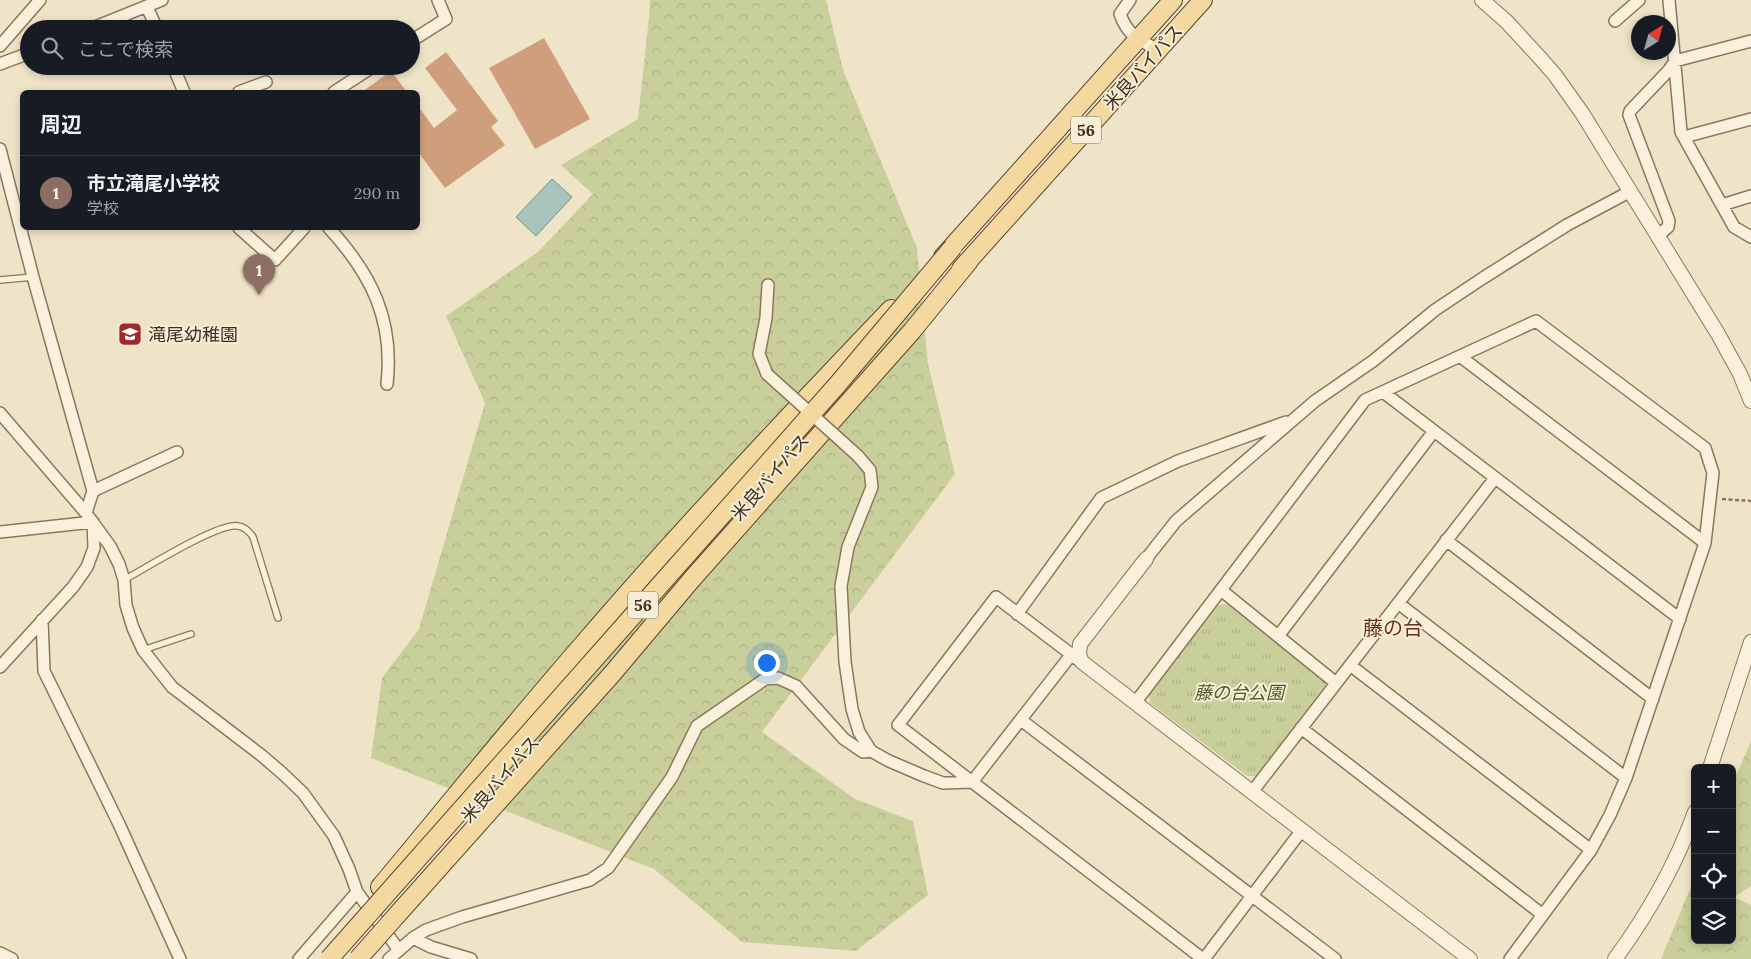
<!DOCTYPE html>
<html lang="ja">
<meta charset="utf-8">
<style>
body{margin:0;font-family:Lora,"Noto Sans JP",serif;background:#20242c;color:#f1f3f6}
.controls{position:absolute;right:15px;bottom:15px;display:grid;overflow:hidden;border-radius:8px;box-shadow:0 2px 8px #0003}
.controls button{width:45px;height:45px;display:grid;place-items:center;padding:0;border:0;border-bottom:1px solid #363941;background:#171b24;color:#f1f3f6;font:25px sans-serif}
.compass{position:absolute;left:1631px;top:15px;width:45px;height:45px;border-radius:50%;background:#171b24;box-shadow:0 2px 8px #0003;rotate:37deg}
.you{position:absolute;left:766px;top:662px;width:18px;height:18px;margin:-12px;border:4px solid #fff;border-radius:50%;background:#1a73e8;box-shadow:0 0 0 8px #1a73e833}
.badge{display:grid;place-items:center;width:32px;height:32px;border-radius:50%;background:#b45309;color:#fff;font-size:16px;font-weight:700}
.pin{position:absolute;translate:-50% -41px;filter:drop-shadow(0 1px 2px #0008)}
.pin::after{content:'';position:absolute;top:26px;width:18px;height:15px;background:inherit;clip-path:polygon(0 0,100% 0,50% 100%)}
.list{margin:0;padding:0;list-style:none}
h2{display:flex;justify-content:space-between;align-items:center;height:65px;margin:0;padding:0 20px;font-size:21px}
h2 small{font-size:16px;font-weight:400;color:#9ea1a6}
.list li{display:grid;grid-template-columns:32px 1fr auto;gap:15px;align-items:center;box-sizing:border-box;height:75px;padding:0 20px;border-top:1px solid #363941}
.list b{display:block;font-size:19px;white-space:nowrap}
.list p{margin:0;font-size:16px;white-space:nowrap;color:#9ea1a6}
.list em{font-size:16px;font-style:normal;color:#9ea1a6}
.icon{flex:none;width:28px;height:28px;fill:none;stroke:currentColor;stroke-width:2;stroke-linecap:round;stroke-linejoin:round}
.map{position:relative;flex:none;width:1751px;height:959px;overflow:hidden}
.search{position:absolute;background:#171b24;box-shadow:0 2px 8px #0003;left:20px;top:20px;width:400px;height:55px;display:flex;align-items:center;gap:12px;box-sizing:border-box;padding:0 18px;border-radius:28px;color:#9ea1a6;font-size:19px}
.panel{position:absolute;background:#171b24;box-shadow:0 2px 8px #0003;left:20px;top:90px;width:400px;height:140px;border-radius:8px}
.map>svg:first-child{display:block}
</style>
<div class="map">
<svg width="1751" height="959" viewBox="0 0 1751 959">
<defs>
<pattern id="forest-crowns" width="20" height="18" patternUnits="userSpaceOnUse" patternTransform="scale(1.25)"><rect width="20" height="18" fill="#c9cf9b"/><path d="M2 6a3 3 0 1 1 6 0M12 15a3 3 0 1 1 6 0" fill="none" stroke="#aeb285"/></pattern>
<pattern id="park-tufts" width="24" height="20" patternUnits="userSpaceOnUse" patternTransform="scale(1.25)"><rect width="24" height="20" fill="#c9cf9b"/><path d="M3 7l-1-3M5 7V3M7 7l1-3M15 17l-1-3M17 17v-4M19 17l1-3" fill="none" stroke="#aeb285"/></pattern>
</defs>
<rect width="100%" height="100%" fill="#f0e4c8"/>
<path fill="url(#forest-crowns)" d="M 650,0 L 826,0 L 843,70 L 917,248 L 928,364 L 955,474 L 762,732 L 855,799 L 913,821 L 928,895 L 856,951 L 742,942 L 654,869 L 371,758 L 382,678 L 419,629 L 485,403 L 446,316 L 538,252 L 593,194 L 561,165 L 638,119 L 649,17 Z
M 1751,741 L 1751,886 L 1734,897 L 1751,905 L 1751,959 L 1661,959 L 1695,877 L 1695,940 L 1732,940 L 1732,785 Z"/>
<path fill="url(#park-tufts)" d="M 1229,604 L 1328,682 L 1256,776 L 1247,776 L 1150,703 L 1149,694 L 1218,605 Z"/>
<path fill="#a9c4bc" stroke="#6f938a" d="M 552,179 L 572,197 L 536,236 L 516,217 Z"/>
<path fill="#cf9f7d" d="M 544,38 L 590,119 L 535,149 L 489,68 Z
M 446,52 L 498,121 L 491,127 L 505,145 L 445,188 L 418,152 L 418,106 L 434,128 L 457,110 L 425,68 Z
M 391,71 L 407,92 L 362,92 Z"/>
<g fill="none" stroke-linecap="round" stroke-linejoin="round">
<g stroke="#8d765c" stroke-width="8">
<path id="service" d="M 0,280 L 33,277
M 124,580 C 144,569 219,522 238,526 C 245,527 249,531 253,537 L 278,618
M 143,650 L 191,634"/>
</g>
<g stroke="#8d765c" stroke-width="14">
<path id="minor" d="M 1130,0 L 1120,14 C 1128,36 1138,39 1158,50
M 1669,0 L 1681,132 L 1734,227 L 1751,237
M 147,7 L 157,29
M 1615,21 L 1639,0
M 90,29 L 162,0
M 411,41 L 446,19 L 438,0
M 0,46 L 40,0
M 0,64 L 29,53
M 173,66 L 184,92
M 239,92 L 266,82
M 334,92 L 374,66
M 1684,137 L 1751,119
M 0,149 L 33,277 L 93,491 L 86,513
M 1722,205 L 1751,196
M 239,228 L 275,260 L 304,228
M 329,228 C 372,275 394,320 387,384
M 1658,236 L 1668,227 L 1669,221 L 1629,115 L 1630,111 L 1669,70 L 1675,61 L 1751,41
M 1461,357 L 1705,543
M 767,374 L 759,354 L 766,318 L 768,285
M 1383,392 L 1680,619
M 0,413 L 86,513 L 110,546 L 119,564 L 124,580 L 126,605 L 133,628 L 143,650 L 172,687 L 261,755 L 282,773 L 303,793 L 334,836 L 349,869 L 357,892 L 398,949
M 858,456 L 870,470 L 872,487 L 848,547 L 841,586 L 845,662 L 852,709 L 859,732 L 871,751 L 889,761 L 924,776 L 943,783 L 972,782 L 1071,655
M 93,491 L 177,452
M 0,532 L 93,522 L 94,548 L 87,567 L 73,587 L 0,667
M 1446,540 L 1653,699
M 1146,559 L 1176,521 L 1315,401 L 1373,361 L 1435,310 L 1483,278 L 1567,225 L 1629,192
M 1221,590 L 1336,683
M 1398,603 L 1626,778
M 1017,614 L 1101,498 L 1178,461 L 1286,422
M 42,620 L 44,671 L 119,824 L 180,959
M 1279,635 L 1434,431
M 1084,664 L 996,597 L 898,725 L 1203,959
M 1350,665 L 1591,850
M 1135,703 L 1365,400 L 1536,321 L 1705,448 L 1713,473 L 1705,543 L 1626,778 L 1610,815 L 1591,850 L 1510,959
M 1021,720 L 1335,959
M 1301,728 L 1543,915
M 1252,792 L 1495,478
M 413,938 L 431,947 L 471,959
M 0,953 L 12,959
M 299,959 L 357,892
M 389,959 L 413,938 L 426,930 L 462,917 L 590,880 L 608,868 L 672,777 L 697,726 L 765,679 L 778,678 L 796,686 L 844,739 L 863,752 L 871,751
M 1204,959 L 1302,830"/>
</g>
<g stroke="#8d765c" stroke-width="16">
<path id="tertiary" d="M 1482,0 L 1507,22 L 1541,59 L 1555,75 L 1582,113 L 1718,334 L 1740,374 L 1751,401
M 1146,559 L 1080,644 L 1079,655 L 1082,662 L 1470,959
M 1710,768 L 1751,642
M 1615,959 C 1648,914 1676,864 1695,812"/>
</g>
<g stroke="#5b4430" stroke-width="20">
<path id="primary" d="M 943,257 L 1173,0
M 961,269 L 1203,0
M 380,887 C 446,808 511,727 579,649 C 679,532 785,420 891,309
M 396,916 L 612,674 L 692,579 L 912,331 L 969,261"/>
</g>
<path stroke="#8d765c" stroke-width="2.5" stroke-dasharray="4 2.5" stroke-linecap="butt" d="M 1722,499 L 1751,501"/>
<use href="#service" stroke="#faf1dc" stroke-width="5.5"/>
<use href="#minor" stroke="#faf1dc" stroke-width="11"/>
<use href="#tertiary" stroke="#faf1dc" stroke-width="14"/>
<use href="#primary" stroke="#f3d9a0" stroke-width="18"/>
<g stroke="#8d765c" stroke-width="14" stroke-linecap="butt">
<path id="minor-bridge" d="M 767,374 L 858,456"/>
</g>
<g stroke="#5b4430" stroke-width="20" stroke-linecap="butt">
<path id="primary-bridge" d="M 329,959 L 837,385 L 953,247
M 358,959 L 396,916"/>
</g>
<use href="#minor-bridge" stroke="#faf1dc" stroke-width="11"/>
<use href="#primary-bridge" stroke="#f3d9a0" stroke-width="18"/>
</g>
<defs>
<g id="school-square" transform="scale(1.25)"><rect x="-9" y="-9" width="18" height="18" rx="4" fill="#9e2a2b" stroke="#f7eed8"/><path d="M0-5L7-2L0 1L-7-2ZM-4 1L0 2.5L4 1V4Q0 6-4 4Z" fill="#fff"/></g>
</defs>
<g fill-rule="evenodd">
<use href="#school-square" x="130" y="334"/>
</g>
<g text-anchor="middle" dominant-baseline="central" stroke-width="4" stroke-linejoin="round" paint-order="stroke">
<g fill="#f7eed8" stroke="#756857" stroke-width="1">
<rect x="1071" y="116.5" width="30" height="27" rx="4"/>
<rect x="628" y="591.5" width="30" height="27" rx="4"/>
</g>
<g font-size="16" font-weight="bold" fill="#3d2e20">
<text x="1086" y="130">56</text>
<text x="643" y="605">56</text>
</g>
<g font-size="18" fill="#3d2e20" stroke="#f7eed8">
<text transform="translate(1143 67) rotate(-48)">米良バイパス</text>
<text transform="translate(770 477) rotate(-49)">米良バイパス</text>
<text transform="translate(500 779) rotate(-49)">米良バイパス</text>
</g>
<g font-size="18" fill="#3d2e20" stroke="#f7eed8" text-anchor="start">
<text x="148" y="334">滝尾幼稚園</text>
</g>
<g font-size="18" font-style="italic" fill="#4d5a26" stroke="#f7eed8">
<text x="1239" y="692">藤の台公園</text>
</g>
<g font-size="20" fill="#6b2e1e" stroke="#f7eed8">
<text x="1393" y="627">藤の台</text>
</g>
</g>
</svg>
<div class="controls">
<button>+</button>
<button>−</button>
<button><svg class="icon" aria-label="locate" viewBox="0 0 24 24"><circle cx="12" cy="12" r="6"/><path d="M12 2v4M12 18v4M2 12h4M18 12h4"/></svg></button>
<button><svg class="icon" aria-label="layers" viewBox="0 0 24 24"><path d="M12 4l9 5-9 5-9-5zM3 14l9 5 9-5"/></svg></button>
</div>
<svg class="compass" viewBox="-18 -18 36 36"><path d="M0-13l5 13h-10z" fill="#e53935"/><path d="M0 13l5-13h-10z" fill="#9ea1a6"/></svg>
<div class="you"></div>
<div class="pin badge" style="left:259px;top:295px;background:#8d6e63">1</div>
<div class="search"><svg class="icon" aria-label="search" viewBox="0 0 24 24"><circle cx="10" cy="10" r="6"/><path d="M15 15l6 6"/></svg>ここで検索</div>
<section class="panel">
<h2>周辺<small></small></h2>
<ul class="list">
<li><span class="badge" style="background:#8d6e63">1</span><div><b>市立滝尾小学校</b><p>学校</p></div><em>290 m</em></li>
</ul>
</section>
</div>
